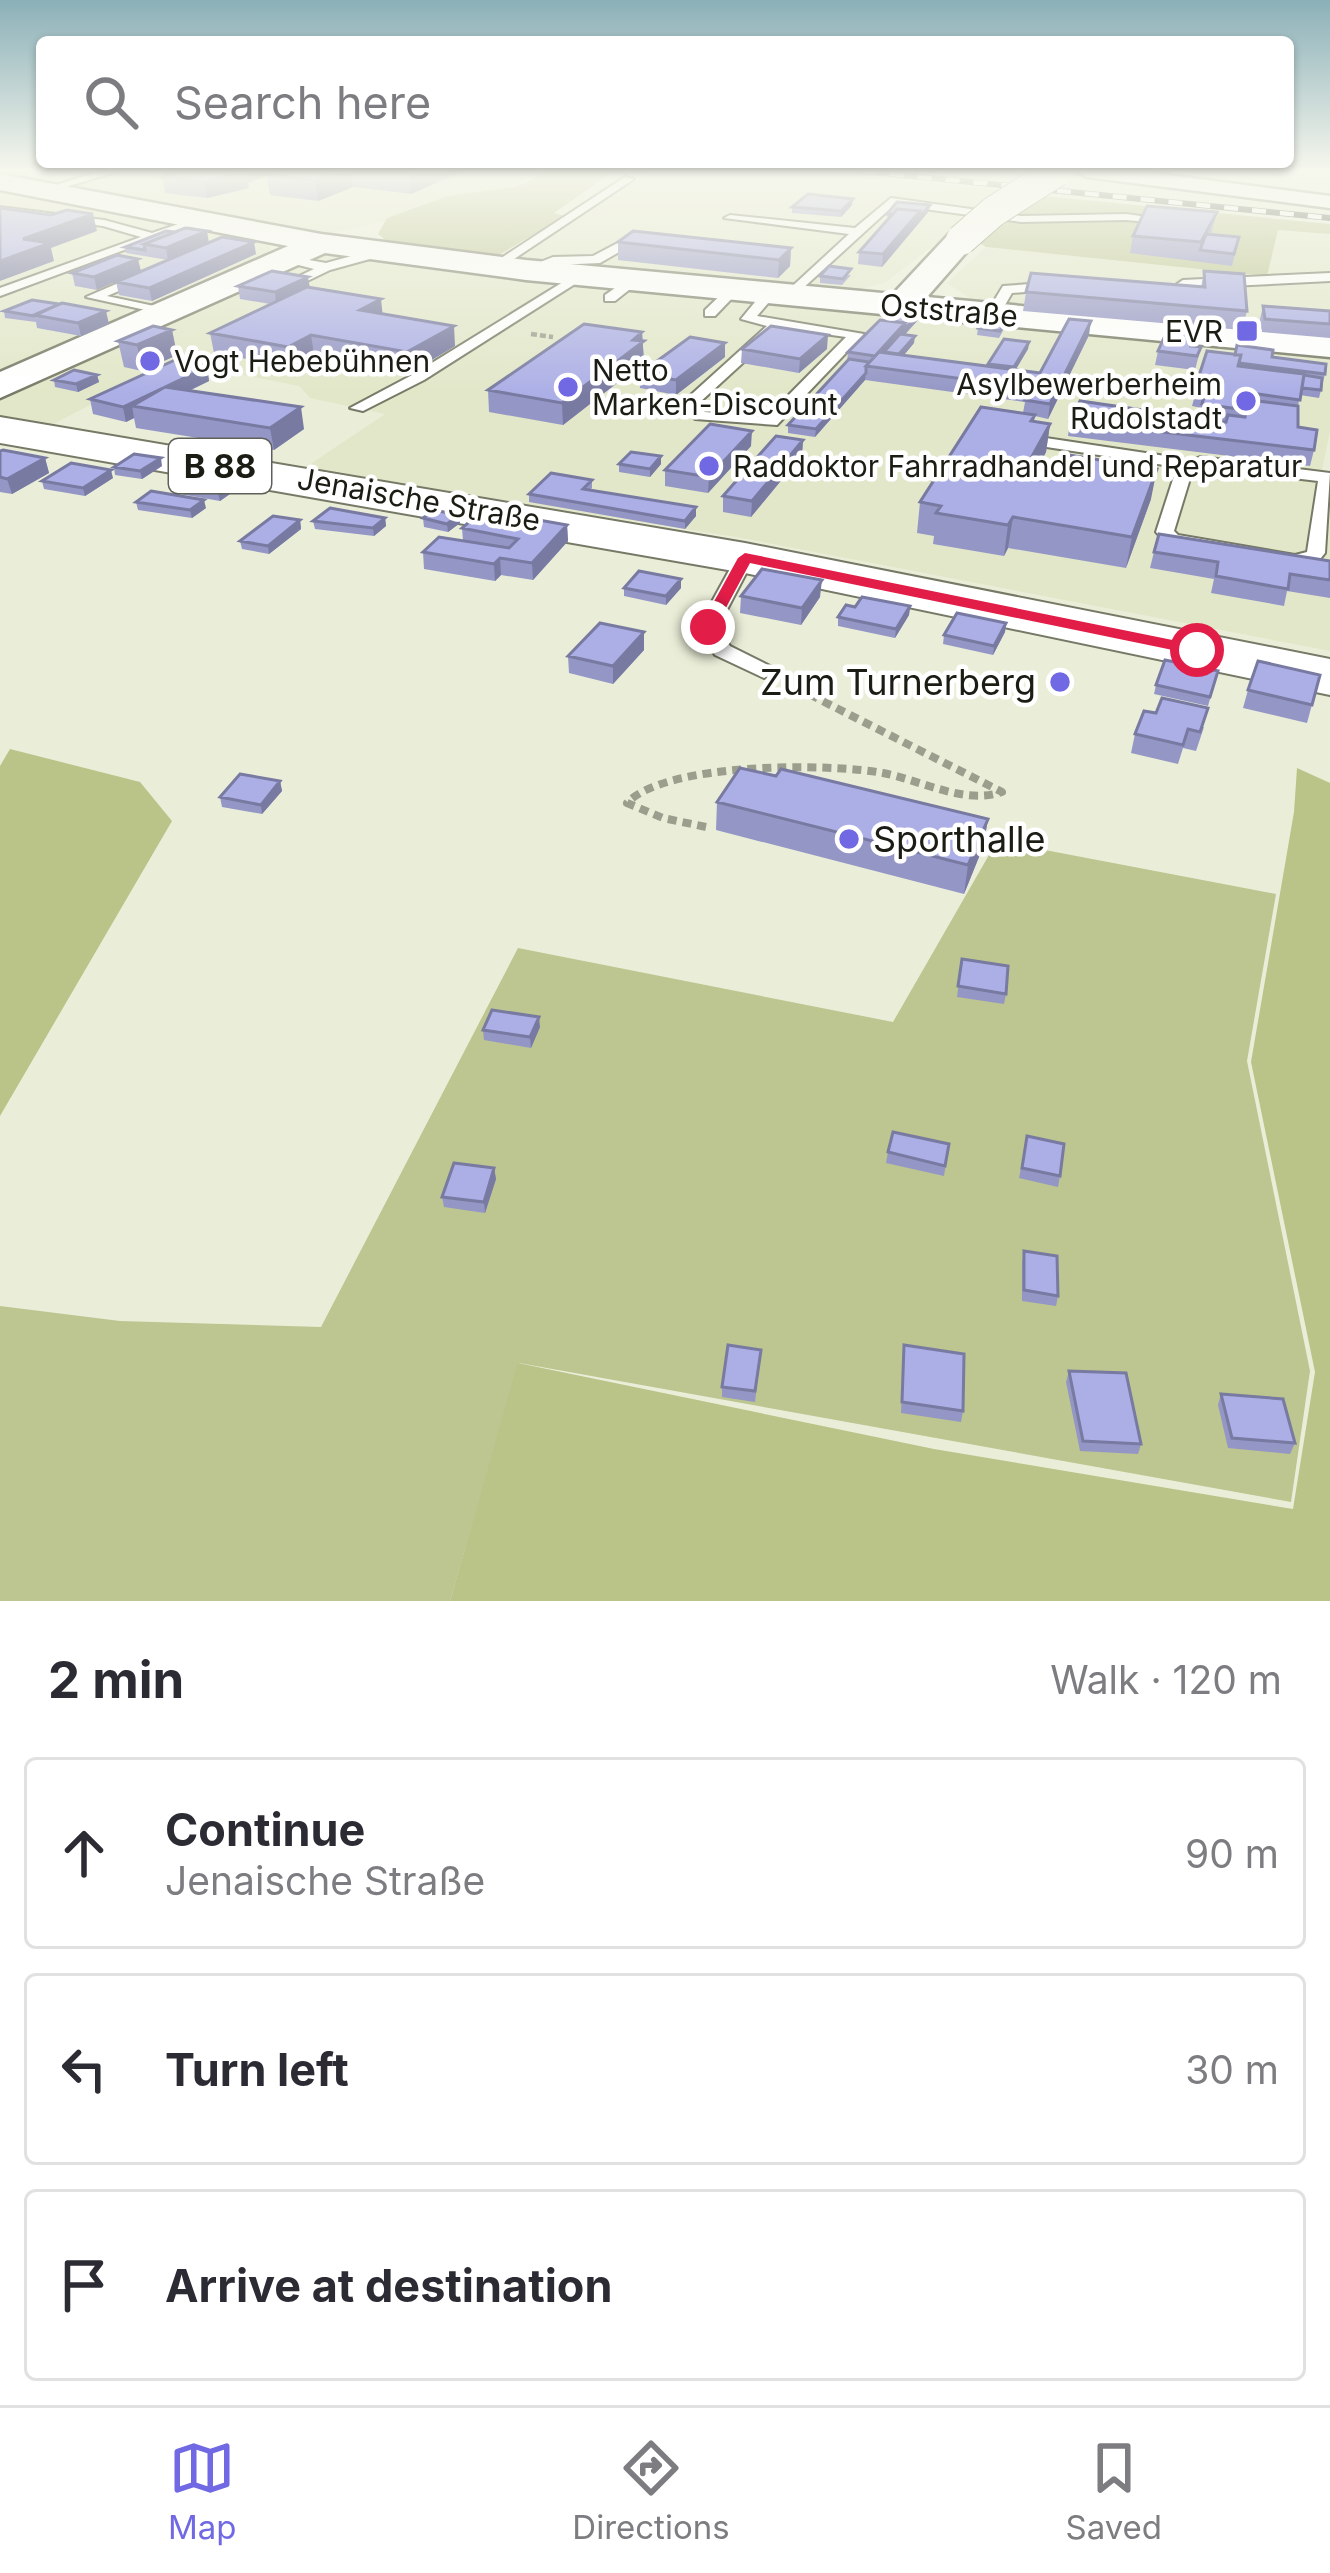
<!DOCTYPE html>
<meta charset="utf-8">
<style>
body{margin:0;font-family:Inter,sans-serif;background:#f2f2f3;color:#2b2b33}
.stop{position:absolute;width:36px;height:36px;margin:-27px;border:9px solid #e11d48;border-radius:50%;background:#fff}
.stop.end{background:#e11d48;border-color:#fff;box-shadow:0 3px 12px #0008}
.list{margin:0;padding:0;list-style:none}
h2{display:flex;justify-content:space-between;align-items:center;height:156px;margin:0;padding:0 48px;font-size:51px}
h2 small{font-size:39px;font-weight:400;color:#7c7c81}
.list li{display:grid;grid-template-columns:78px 1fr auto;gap:36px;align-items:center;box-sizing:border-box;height:192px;margin:0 24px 24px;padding:0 24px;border:3px solid #e1e1e2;border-radius:12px}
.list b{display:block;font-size:45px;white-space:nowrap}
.list p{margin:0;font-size:39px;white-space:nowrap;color:#7c7c81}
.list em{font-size:39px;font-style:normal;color:#7c7c81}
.icon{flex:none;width:66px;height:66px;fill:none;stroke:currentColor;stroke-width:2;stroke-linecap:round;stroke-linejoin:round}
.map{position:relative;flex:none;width:1330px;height:1601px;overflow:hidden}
.search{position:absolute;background:#fff;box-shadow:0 3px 9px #0004;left:36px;right:36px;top:36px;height:132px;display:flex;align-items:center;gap:30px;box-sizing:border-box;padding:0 42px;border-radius:12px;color:#7c7c81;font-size:45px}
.sheet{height:804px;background:#fff}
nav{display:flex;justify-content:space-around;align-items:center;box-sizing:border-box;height:168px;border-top:3px solid #e1e1e2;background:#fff;font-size:33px;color:#7c7c81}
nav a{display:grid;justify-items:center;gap:6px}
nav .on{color:#7069e3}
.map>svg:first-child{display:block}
</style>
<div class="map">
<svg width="1330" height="1601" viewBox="0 0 1330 1601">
<rect width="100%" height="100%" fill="#eaeed8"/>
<path fill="#e2e7c9" d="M 118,171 L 544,171 L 490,196 L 323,235 L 67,188 Z
M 652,171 L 815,171 L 1004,191 L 886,282 L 858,290 L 814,291 L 518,258 Z
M 0,191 L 167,223 L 164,227 L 179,230 L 194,228 L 258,241 L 269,244 L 271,253 L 127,312 L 125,319 L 0,378 Z
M 1278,230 L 1330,234 L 1330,338 L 977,303 L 947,283 L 986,247 L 1266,276 Z
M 345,254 L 918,320 L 1330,357 L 1330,431 L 1320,480 L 1330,483 L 1330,651 L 736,537 L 303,469 L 385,414 L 310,398 L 299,386 L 174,361 L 46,428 L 0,420 L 0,400 L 312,257 Z"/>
<path fill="#bdc590" d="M 549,171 L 614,171 L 554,213 L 565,216 L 492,259 L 391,245 L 378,234 L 387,218 L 448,196 L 516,187 Z
M 1033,195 L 1330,224 L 1330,234 L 1278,230 L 1267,276 L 986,247 L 976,241 Z
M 997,841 L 1276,894 L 1247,1061 L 1310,1371 L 1291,1502 L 519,1363 L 450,1601 L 0,1601 L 0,1306 L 120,1321 L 321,1327 L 518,948 L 893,1022 Z"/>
<path fill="#bac388" d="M 10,749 L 140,782 L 172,821 L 0,1116 L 0,766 Z
M 1297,768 L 1330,783 L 1330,1601 L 450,1601 L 518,1363 L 934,1449 L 1293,1509 L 1315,1372 L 1251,1062 L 1294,812 Z"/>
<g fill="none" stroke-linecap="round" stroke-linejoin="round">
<g stroke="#767965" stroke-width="4">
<path id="lane" d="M 101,171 L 119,171 L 45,193 L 40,190 Z
M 625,177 L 634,179 L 499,269 L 489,266 Z
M 891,198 L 1021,216 L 1126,214 L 1177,221 L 1171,224 L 1126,220 L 1021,222 L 894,205 L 790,300 L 785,299 L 785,293 L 849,234 L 724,218 L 730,215 L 855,228 Z
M 0,207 L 104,220 L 152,233 L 199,217 L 205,220 L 0,296 L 0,288 L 141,237 L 103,226 L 0,213 Z
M 629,237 L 633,244 L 600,263 L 554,265 L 526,274 L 520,270 L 553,257 L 593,256 Z
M 384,247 L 388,254 L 330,270 L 301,284 L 297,283 L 297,277 L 314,269 L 275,259 L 281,255 L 326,263 Z
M 146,271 L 150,272 L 150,278 L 107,296 L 173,310 L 173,316 L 86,297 Z
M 1330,273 L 1330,281 L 1189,288 L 1189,297 L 1182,301 L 1158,295 L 1176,292 L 1177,284 L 1183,280 Z
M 576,274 L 586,277 L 424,380 L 363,411 L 350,408 L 414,374 Z
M 628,279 L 639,282 L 615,301 L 605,301 L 605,295 Z
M 1058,282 L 1064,286 L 1063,289 L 1012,293 L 998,317 L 986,314 L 1003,286 Z
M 728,288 L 739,291 L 715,316 L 705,316 L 705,310 Z
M 764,291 L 776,294 L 757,316 L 864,334 L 777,425 L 695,419 L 687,412 L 683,402 L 767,326 L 741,319 ZM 781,328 L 846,337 L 767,417 L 705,412 L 699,407 L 699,403 Z
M 1046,438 L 1192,460 L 1201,457 L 1330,473 L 1325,553 L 1316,564 L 1295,567 L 1166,543 L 1156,532 L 1177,467 L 1040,446 L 1040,440 ZM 1203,467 L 1318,481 L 1307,552 L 1295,555 L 1178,535 L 1174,531 L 1192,472 Z
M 745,552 L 754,558 L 718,627 L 730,646 L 772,667 L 775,672 L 764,678 L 715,655 L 698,627 L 736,558 Z"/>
</g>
<g stroke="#767965" stroke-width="5">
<path id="street" d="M 1077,171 L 1136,171 L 1330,196 L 1330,208 L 1087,177 Z"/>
</g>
<g stroke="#767965" stroke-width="5">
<path id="secondary" d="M 0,174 L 321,234 L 526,260 L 893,294 L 950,233 L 961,231 L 977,240 L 927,297 L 1330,335 L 1330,357 L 526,280 L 325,253 L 0,398 L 0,372 L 288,246 L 0,190 Z"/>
</g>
<g stroke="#767965" stroke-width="4">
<path id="primary" d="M 0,417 L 745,543 L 1330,659 L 1330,695 L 745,573 L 0,443 Z"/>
</g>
<path stroke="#9b9e8d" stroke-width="4.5" stroke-dasharray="6 3" stroke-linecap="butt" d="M 531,334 L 553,337"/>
<path stroke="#9b9e8d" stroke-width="8" stroke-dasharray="9 6" stroke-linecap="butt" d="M 706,827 L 663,818 L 627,803 C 666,762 829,763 883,773 C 920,780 965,805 1002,792 L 787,683"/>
<use href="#lane" fill="#fff" fill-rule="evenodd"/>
<use href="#street" fill="#fff" fill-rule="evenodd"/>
<use href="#secondary" fill="#fff" fill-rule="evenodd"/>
<use href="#primary" fill="#fff" fill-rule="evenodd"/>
<g stroke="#4f5145" stroke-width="6">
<path id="rail" d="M 862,171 L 1330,218"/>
</g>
<use href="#rail" stroke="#fff" stroke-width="4.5" stroke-dasharray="14" stroke-linecap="butt"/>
<g stroke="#767965" stroke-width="32" stroke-linecap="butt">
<path id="secondary-bridge" d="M 961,240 L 993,212 L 1057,171"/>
</g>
<use href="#secondary-bridge" stroke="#fff" stroke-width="30"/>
</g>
<path fill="#9496c6" d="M 176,171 L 463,171 L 411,194 L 353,187 L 318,201 L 270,195 L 267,176 L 248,183 L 249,188 L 207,198 L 165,193 L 162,177 Z
M 852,205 L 841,217 L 792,213 L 792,207 Z
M 929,211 L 882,267 L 858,264 L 859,252 L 888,220 L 887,214 Z
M 1217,212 L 1211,234 L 1239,237 L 1232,266 L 1130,253 L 1133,236 Z
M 166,231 L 209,243 L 256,254 L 152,301 L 119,295 L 116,282 L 168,260 L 126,253 L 125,247 Z
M 618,242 L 791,248 L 790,266 L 778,278 L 618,260 Z
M 138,259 L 97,290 L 75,286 L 72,273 Z
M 1204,271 L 1247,311 L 1242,330 L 1023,311 L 1026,292 L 1201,287 Z
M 851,275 L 842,285 L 820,283 L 820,276 Z
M 238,286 L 310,287 L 383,314 L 455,346 L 410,373 L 314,355 L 291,367 L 214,353 L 210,333 L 270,304 L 240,299 Z
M 1263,306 L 1330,311 L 1330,338 L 1262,332 L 1260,319 Z
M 4,311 L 109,324 L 81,336 L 37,328 L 36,322 L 5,318 Z
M 919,313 L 918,320 L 905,334 L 914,343 L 904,355 L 987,366 L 988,364 L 1029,342 L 1028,349 L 1016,369 L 1040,373 L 1089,335 L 1048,419 L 1035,416 L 1034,422 L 1050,424 L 1046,452 L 1036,471 L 1151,499 L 1126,568 L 1008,548 L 1004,556 L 933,544 L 934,536 L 917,533 L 920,502 L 1023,413 L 1025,402 L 865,380 L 815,437 L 788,433 L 788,425 L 847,361 L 848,352 L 885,320 Z
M 1005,327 L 999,338 L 977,335 L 978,328 Z
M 172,330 L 177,355 L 142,371 L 124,367 L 118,341 Z
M 642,332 L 644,362 L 563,425 L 489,412 L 488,390 Z
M 1194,346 L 1201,347 L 1195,370 L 1155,365 L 1158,351 Z
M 742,349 L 827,349 L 799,373 L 741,363 Z
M 1207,351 L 1272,357 L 1325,374 L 1319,398 L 1300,395 L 1298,406 L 1298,427 L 1314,450 L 1310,466 L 1068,436 L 1070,421 L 1199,418 L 1202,408 L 1192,406 Z
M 725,357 L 676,395 L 640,388 L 639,374 Z
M 207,367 L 209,381 L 191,390 L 304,429 L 274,450 L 136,428 L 134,418 L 126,422 L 93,414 L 90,399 Z
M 97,375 L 99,382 L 78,392 L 55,387 L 54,380 Z
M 803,440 L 802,455 L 751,517 L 723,512 L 723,496 Z
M 751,446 L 708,493 L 665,486 L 665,470 Z
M 0,451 L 45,458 L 49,473 L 12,494 L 0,492 Z
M 619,464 L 661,464 L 650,477 L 619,472 Z
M 162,466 L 142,479 L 115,475 L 114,467 Z
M 113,478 L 85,496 L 44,489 L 42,481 Z
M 592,480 L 592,488 L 590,490 L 696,516 L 685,529 L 529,502 L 529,494 Z
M 244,484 L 220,501 L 180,494 L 178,486 Z
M 136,502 L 206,508 L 192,518 L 138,510 Z
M 459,515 L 460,523 L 448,532 L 424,527 L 423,518 Z
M 385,518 L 386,526 L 374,536 L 315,529 L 313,521 Z
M 300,520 L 301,529 L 269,554 L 242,549 L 240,541 Z
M 567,525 L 568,541 L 533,580 L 501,575 L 495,581 L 424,569 L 423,552 L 463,541 L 462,528 Z
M 1154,552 L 1330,561 L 1330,598 L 1287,591 L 1284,606 L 1211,593 L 1214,579 L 1150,568 Z
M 624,588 L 681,588 L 666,605 L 624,596 Z
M 741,596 L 820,597 L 801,625 L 740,613 Z
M 910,606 L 909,615 L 895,638 L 838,626 L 838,617 L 855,607 Z
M 1006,623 L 1005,632 L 993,655 L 943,644 L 944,635 Z
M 644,650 L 613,684 L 569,673 L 568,656 Z
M 1218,671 L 1208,706 L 1154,694 L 1156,685 Z
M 1320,675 L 1307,723 L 1243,708 L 1248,690 Z
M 1204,727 L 1196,751 L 1183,748 L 1178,764 L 1131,753 L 1135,734 Z
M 776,776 L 988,819 L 983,847 L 964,894 L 716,830 L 717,802 Z
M 280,781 L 282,791 L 262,814 L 222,807 L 220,797 Z
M 962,959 L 1006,994 L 1004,1004 L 957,997 Z
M 540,1027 L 531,1048 L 484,1040 L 483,1030 Z
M 1027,1136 L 1060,1176 L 1058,1187 L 1019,1178 Z
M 949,1144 L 944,1176 L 886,1163 L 888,1152 Z
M 494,1168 L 496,1179 L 485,1213 L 444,1207 L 442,1197 Z
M 1024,1251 L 1058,1296 L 1056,1306 L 1022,1301 L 1022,1262 Z
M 904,1345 L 963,1411 L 961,1422 L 901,1413 Z
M 761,1350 L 755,1402 L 722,1397 L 722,1387 Z
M 1069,1371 L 1141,1444 L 1138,1454 L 1080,1451 L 1066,1382 Z
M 1221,1394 L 1295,1443 L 1290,1454 L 1228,1448 L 1218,1405 Z"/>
<path fill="#787aa1" d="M 235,171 L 278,171 L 248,183 L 249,188 L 207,198 L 204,182 Z
M 338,171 L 351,171 L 353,187 L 318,201 L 315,181 Z
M 415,171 L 463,171 L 411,194 L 410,174 Z
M 853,199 L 852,205 L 841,217 L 841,211 Z
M 930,205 L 929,211 L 882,267 L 883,254 L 920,211 Z
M 93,214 L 97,231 L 51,248 L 54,261 L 0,281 L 0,261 L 23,239 Z
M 207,231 L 209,243 L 168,260 L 166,248 Z
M 254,242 L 256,254 L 152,301 L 149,288 Z
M 791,248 L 790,266 L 778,278 L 779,260 Z
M 138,259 L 141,271 L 97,290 L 94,277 Z
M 308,277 L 310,289 L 276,305 L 275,292 Z
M 381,299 L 383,318 L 360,310 Z
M 106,311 L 109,324 L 81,336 L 78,323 Z
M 919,313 L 918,320 L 883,359 L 875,356 L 901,327 Z
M 1091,321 L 1089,335 L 1048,419 L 1050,404 Z
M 454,326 L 455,346 L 410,373 L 407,352 Z
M 172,330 L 177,355 L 142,371 L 137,345 Z
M 642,332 L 644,362 L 563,425 L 562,403 Z
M 311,335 L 314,355 L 291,367 L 288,347 Z
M 828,335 L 827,349 L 799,373 L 800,359 Z
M 915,336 L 914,343 L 893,368 L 894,361 Z
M 1029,342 L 1028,349 L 1013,374 L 1014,367 Z
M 725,343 L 725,357 L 676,395 L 676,380 Z
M 207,367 L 209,381 L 151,409 L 132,406 L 134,418 L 126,422 L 123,407 Z
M 866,373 L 865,380 L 815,437 L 816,429 Z
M 97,375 L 99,382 L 78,392 L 76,384 Z
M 301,407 L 304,429 L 274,450 L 270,428 Z
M 1050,424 L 1046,452 L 1021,499 L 1025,469 Z
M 752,431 L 751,446 L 708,493 L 709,477 Z
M 803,440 L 802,455 L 751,517 L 752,501 Z
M 661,456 L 661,464 L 650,477 L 650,469 Z
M 45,458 L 49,473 L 12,494 L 7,479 Z
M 161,458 L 162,466 L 142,479 L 140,471 Z
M 1157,469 L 1151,499 L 1126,568 L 1132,537 Z
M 111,470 L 113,478 L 85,496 L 83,488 Z
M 242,476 L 244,484 L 220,501 L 218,493 Z
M 204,500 L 206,508 L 192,518 L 190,510 Z
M 696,507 L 696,516 L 685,529 L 685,521 Z
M 459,515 L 460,523 L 448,532 L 447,524 Z
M 1013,517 L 1008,548 L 1004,556 L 1008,525 Z
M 385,518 L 386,526 L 374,536 L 373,528 Z
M 300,520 L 301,529 L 269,554 L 268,546 Z
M 567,525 L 568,541 L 533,580 L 532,563 Z
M 500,558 L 501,575 L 495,581 L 494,564 Z
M 681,579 L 681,588 L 666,605 L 666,596 Z
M 822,580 L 820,597 L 801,625 L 802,608 Z
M 910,606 L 909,615 L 895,638 L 896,629 Z
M 1006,623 L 1005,632 L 993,655 L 994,646 Z
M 644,632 L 644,650 L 613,684 L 613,666 Z
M 280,781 L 282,791 L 262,814 L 261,805 Z
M 988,819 L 983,847 L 964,894 L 968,865 Z
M 539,1017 L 540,1027 L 531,1048 L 530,1037 Z
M 494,1168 L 496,1179 L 485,1213 L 484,1202 Z"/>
<path fill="#acafe6" stroke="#787aa1" stroke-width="3" d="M 176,171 L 238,171 L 246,172 L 204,182 L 162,177 Z
M 274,171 L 338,171 L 315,181 L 267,174 Z
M 808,194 L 853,199 L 841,211 L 792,207 Z
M 897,202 L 930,205 L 920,217 L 920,211 L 897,209 L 893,214 L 887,214 Z
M 1147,206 L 1217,212 L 1201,242 L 1133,236 Z
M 0,208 L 51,215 L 67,210 L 93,214 L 23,239 L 50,243 L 0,261 Z
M 897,209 L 920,211 L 883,254 L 859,252 Z
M 185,228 L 207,231 L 166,248 L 144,244 Z
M 166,231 L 175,232 L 144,244 L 145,250 L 125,247 Z
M 633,231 L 791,248 L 779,260 L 618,242 Z
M 1206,234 L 1239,237 L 1234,254 L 1200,250 Z
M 222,237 L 254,242 L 149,288 L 116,282 Z
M 117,255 L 138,259 L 94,277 L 72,273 Z
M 829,266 L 851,269 L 843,279 L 820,276 Z
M 272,271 L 308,277 L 275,292 L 238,286 Z
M 1204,271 L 1244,274 L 1247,311 L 1026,292 L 1031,273 L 1205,287 Z
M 307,287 L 381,299 L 360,310 L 454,326 L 407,352 L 311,335 L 288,347 L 210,333 Z
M 32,300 L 59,304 L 34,316 L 4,311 Z
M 62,303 L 106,311 L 78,323 L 34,315 Z
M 1263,306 L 1330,311 L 1330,324 L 1265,319 Z
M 895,310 L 919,313 L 905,329 L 905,323 L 885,320 Z
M 984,318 L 1006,320 L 1000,331 L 978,328 Z
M 1069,319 L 1091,321 L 1050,404 L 1025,400 L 1032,388 L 866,366 L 879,352 L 1040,373 Z
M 880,320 L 905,323 L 875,356 L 848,352 Z
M 584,324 L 642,332 L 633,340 L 644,341 L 562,403 L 488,390 Z
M 153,326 L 172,330 L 137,345 L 118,341 Z
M 771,326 L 828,335 L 800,359 L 742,349 Z
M 1168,329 L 1197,331 L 1191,346 L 1201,347 L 1197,356 L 1158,351 Z
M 900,334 L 915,336 L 899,354 L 884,352 Z
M 690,337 L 725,343 L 676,380 L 639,374 Z
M 1004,339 L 1029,342 L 1014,367 L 988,364 Z
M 1237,345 L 1273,350 L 1272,357 L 1326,364 L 1325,374 L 1239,363 L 1241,355 L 1235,355 Z
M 1207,351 L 1241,355 L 1238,366 L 1304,374 L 1300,400 L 1251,393 L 1246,410 L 1202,404 L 1207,386 L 1196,385 Z
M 849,359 L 869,362 L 866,366 L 866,373 L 816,429 L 788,425 Z
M 175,360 L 207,367 L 123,407 L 90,399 Z
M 74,370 L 97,375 L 76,384 L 54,380 Z
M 1304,375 L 1322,378 L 1321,390 L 1302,388 Z
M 165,387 L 301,407 L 270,428 L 132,406 Z
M 1249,400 L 1298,406 L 1298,427 L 1317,430 L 1314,450 L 1070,421 L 1080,401 L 1226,422 L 1228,415 L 1245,417 Z
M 981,407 L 1035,415 L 1031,421 L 1050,424 L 1025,469 L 1052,474 L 1062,454 L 1157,469 L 1132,537 L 1013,517 L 1008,525 L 936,513 L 941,506 L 920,502 Z
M 710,424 L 752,431 L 709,477 L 665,470 Z
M 776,436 L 803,440 L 752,501 L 723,496 Z
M 3,450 L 45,458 L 7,479 L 0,477 L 0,451 Z
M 631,452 L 661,456 L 650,469 L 619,464 Z
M 134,454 L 161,458 L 140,471 L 114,467 Z
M 71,463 L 111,470 L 83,488 L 42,481 Z
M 203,469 L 242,476 L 218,493 L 178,486 Z
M 551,473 L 592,480 L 583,489 L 696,507 L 685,521 L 529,494 Z
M 151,491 L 204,500 L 190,510 L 136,502 Z
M 330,508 L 385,518 L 373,528 L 313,521 Z
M 434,510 L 459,515 L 447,524 L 423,518 Z
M 483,510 L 567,525 L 532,563 L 500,558 L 494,564 L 423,552 L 439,537 L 509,548 L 518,539 L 462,528 Z
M 273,516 L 300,520 L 268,546 L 240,541 Z
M 1159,534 L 1330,561 L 1330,580 L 1290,574 L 1288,589 L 1216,576 L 1218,562 L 1154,552 Z
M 762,569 L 822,580 L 802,608 L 741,596 Z
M 639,571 L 681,579 L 666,596 L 624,588 Z
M 862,597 L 910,606 L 896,629 L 838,617 L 846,605 L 855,607 Z
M 957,613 L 1006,623 L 994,646 L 944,635 Z
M 600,623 L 644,632 L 613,666 L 568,656 Z
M 1165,660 L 1218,671 L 1210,697 L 1156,685 Z
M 1258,661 L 1320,675 L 1312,705 L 1248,690 Z
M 1162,698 L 1208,708 L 1200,732 L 1188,729 L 1183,745 L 1135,734 L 1144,711 L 1156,713 Z
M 740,768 L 776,776 L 781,769 L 988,819 L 968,865 L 717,802 Z
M 240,774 L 280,781 L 261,805 L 220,797 Z
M 962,959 L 1008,966 L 1006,994 L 958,986 Z
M 492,1010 L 539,1017 L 530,1037 L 483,1030 Z
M 893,1132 L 949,1144 L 945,1166 L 888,1152 Z
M 1027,1136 L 1064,1144 L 1060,1176 L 1022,1168 Z
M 454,1163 L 494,1168 L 484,1202 L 442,1197 Z
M 1024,1251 L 1057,1256 L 1058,1296 L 1024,1290 Z
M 728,1345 L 761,1350 L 755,1391 L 722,1387 Z
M 904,1345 L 964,1354 L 963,1411 L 902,1402 Z
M 1069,1371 L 1126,1373 L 1141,1444 L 1083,1441 Z
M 1221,1394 L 1283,1399 L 1295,1443 L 1232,1438 Z"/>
<linearGradient id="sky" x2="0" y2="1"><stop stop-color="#8bb0b8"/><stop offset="0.43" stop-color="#f6f7ed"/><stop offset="1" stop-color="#f6f7ed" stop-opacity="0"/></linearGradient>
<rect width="1330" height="395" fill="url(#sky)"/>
<path fill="#e11d48" d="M 745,553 L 1197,645 L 1205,650 L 1197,655 L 750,563 L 714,630 L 702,630 L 700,627 L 738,558 Z"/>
<g fill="#7069e3" stroke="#fff" stroke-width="4.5">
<rect x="1235" y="319" width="24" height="24" rx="6"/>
<circle cx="150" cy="361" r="12"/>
<circle cx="568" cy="387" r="12"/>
<circle cx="1246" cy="401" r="12"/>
<circle cx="709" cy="466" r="12"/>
<circle cx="1060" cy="682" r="12"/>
<circle cx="849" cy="839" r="12"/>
</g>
<g text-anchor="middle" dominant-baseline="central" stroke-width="9" stroke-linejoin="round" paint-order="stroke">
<g font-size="30" fill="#1b1c14" stroke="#fff">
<text transform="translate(949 310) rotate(5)">Oststraße</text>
<text transform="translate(419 499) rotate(10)">Jenaische Straße</text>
</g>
<g font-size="30" fill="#1b1c14" stroke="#fff" text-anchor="start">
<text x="1223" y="331" text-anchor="end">EVR</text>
<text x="174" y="361">Vogt Hebebühnen</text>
<text x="592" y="370">Netto<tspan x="592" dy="34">Marken-Discount</tspan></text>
<text x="1222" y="384" text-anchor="end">Asylbewerberheim<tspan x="1222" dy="34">Rudolstadt</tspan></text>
<text x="733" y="466">Raddoktor Fahrradhandel und Reparatur</text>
</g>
<rect fill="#fff" stroke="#5f605a" stroke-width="3" x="169" y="439" width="102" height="54" rx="9"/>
<g font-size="33" font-weight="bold" fill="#1b1c14">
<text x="220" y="466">B 88</text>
</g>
<g font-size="36" fill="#1b1c14" stroke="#fff" text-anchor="end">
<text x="1036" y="682">Zum Turnerberg</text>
<text x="873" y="839" text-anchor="start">Sporthalle</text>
</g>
</g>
</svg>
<div class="stop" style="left:1197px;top:650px"></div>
<div class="stop end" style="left:708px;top:627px"></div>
<div class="search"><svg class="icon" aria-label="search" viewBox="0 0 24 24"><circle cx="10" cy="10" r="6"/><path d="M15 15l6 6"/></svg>Search here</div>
</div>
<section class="sheet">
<h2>2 min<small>Walk · 120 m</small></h2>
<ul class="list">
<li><svg class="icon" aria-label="ahead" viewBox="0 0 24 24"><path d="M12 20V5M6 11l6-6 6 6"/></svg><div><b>Continue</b><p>Jenaische Straße</p></div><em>90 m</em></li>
<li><svg class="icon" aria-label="left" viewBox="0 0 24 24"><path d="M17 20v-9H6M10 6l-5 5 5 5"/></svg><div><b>Turn left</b></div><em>30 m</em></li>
<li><svg class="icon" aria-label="arrive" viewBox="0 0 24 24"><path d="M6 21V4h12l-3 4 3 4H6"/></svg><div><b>Arrive at destination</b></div></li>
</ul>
</section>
<nav>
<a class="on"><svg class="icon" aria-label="map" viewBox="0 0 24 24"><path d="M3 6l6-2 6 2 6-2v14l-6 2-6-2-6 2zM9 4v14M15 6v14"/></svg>Map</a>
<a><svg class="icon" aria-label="directions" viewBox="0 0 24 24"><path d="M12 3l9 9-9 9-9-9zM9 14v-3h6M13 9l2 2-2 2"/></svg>Directions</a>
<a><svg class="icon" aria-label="saved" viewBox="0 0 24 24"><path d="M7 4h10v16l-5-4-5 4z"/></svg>Saved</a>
</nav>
